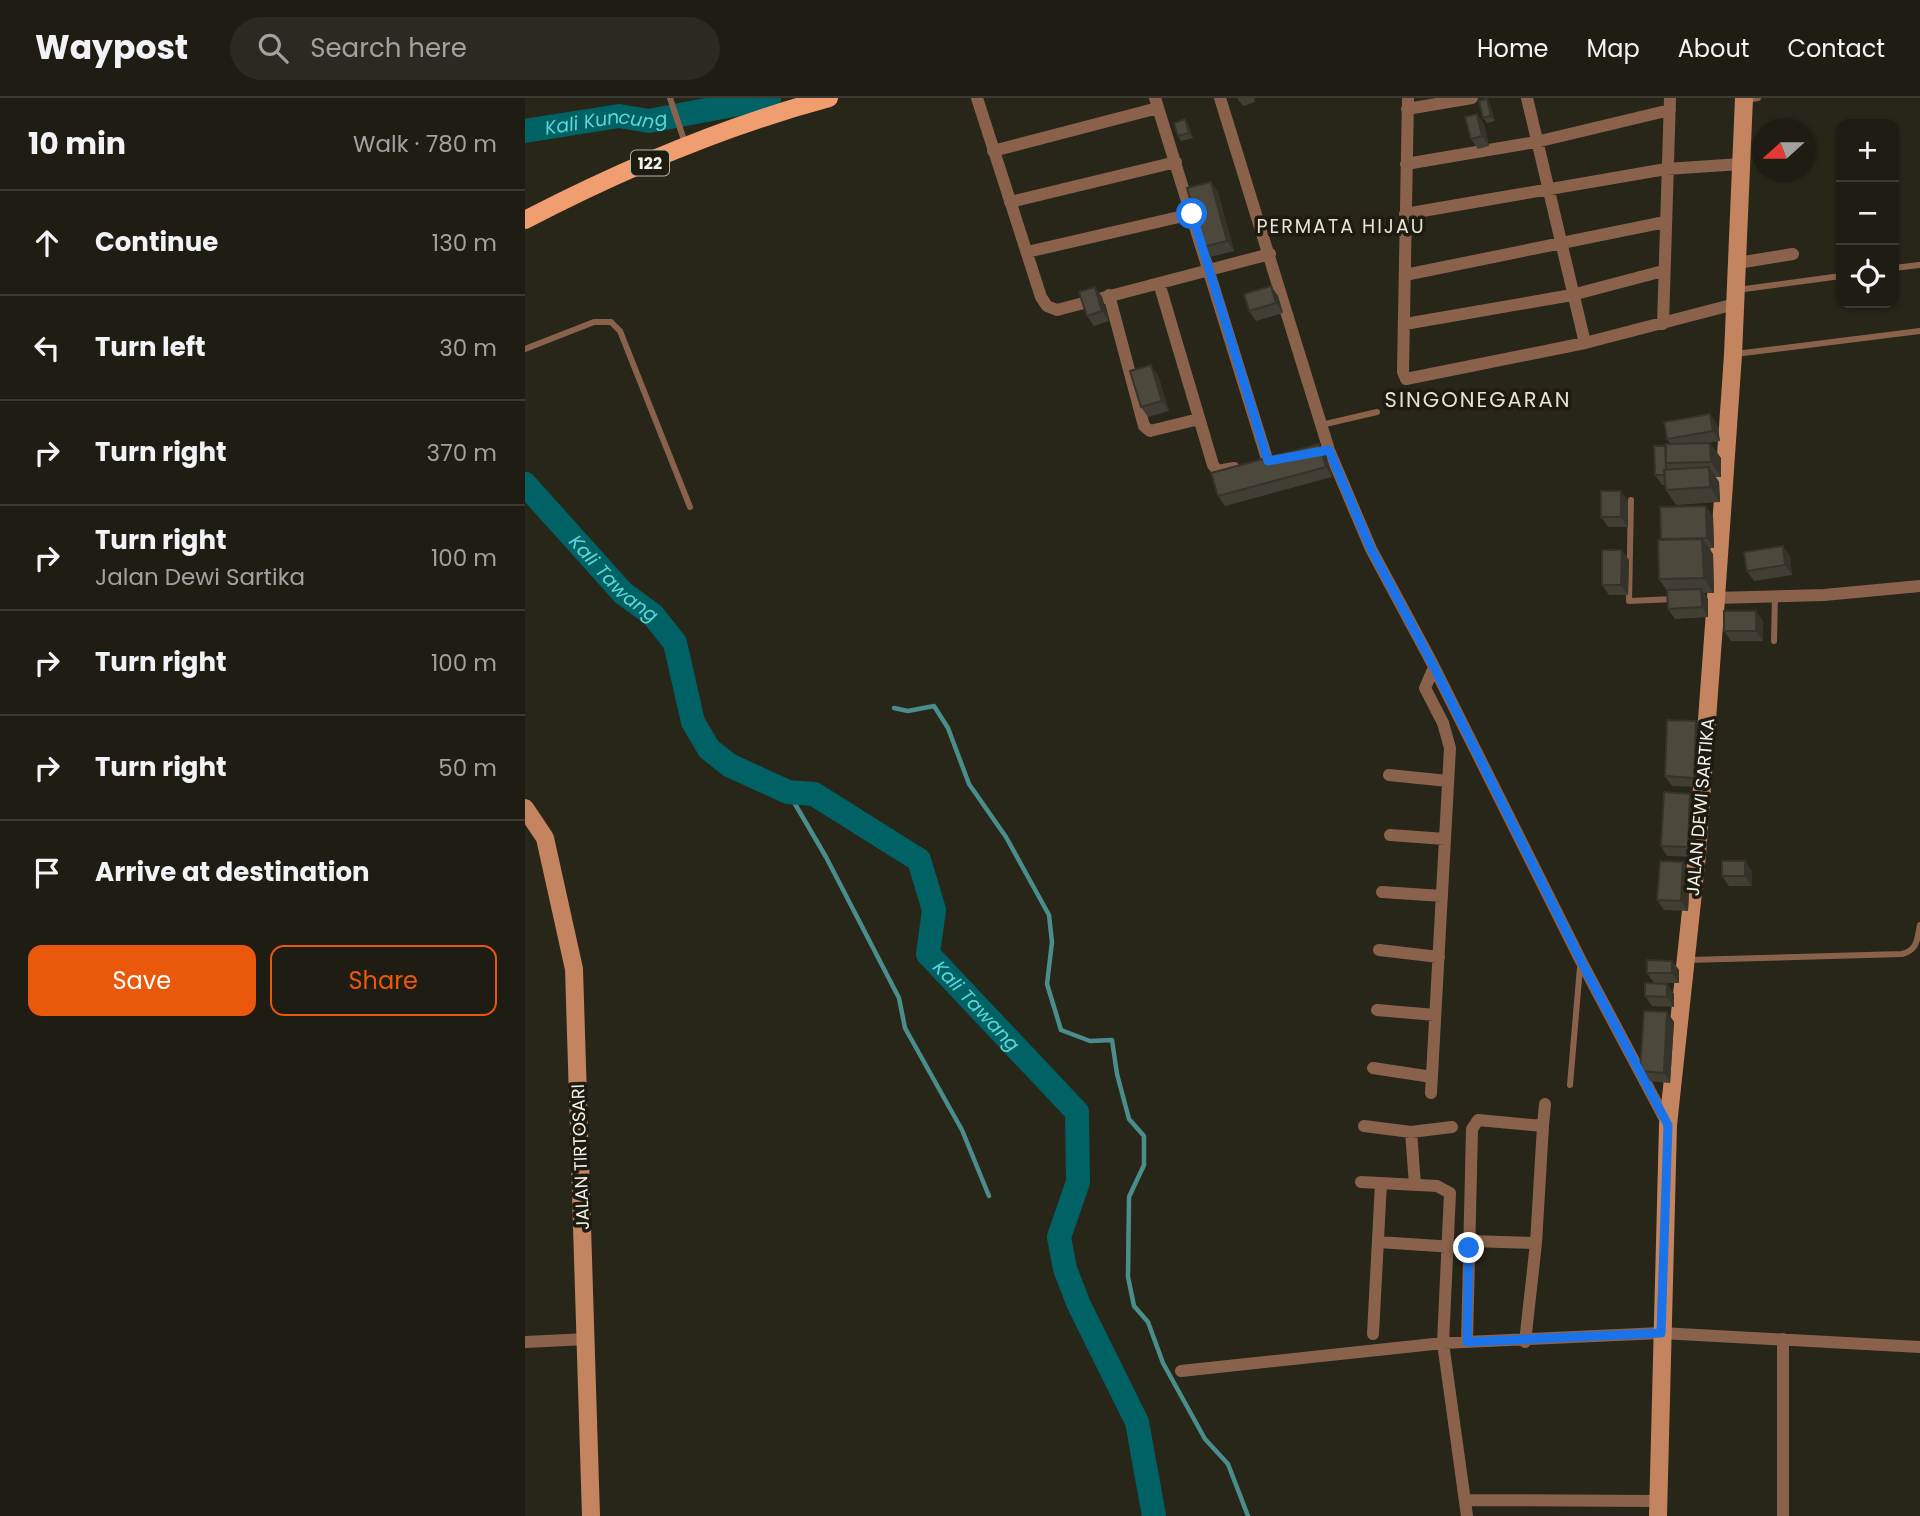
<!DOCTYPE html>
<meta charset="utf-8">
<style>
body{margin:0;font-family:Poppins,sans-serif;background:#2b2921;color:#f1f3f6}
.controls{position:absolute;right:21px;top:21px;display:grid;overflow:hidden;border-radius:14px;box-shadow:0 2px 5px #0004}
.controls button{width:63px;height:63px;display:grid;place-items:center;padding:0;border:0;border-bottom:2px solid #3c3a33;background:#1e1c13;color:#f1f3f6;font:35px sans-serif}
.compass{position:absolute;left:1227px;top:21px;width:63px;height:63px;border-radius:50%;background:#1e1c13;box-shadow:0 2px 5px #0004;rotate:249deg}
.stop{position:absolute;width:21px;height:21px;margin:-16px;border:5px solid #1a73e8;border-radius:50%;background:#fff}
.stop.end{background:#1a73e8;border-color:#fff;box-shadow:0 2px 7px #0008}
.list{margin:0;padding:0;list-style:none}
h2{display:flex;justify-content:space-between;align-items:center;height:91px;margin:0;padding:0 28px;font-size:30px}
h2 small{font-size:23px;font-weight:400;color:#a1a1a0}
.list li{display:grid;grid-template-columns:46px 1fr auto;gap:21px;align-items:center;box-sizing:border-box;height:105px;padding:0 28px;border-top:2px solid #3c3a33}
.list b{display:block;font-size:26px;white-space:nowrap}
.list p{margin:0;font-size:23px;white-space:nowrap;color:#a1a1a0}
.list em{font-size:23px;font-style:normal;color:#a1a1a0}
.actions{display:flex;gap:14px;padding:21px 28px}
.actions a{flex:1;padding:16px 0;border:2px solid #ea580c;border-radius:14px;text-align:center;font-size:24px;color:#ea580c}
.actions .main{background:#ea580c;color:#fff}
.icon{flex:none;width:38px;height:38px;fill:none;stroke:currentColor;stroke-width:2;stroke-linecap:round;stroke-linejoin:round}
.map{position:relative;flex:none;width:1395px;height:1418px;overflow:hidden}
header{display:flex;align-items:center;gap:42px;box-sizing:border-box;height:98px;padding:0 35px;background:#1e1c13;border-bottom:2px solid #3c3a33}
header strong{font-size:33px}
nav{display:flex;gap:38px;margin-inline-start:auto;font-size:24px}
.search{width:490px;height:63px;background:#2b2921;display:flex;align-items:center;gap:18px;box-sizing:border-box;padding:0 24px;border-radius:38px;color:#a1a1a0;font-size:26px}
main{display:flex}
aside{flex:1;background:#1e1c13}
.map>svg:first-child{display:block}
</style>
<header>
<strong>Waypost</strong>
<div class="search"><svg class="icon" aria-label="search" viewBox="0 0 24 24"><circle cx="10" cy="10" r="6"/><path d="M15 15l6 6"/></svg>Search here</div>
<nav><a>Home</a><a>Map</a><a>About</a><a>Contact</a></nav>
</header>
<main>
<aside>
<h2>10 min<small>Walk · 780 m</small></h2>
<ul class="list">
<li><svg class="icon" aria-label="ahead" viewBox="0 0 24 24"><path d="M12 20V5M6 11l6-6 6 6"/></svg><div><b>Continue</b></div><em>130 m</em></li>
<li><svg class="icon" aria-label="left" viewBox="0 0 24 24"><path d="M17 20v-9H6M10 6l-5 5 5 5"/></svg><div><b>Turn left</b></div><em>30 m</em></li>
<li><svg class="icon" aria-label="right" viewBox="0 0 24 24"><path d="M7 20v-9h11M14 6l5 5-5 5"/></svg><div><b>Turn right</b></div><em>370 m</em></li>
<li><svg class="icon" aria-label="right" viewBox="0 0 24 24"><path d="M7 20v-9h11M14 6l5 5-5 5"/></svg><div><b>Turn right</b><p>Jalan Dewi Sartika</p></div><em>100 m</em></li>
<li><svg class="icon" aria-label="right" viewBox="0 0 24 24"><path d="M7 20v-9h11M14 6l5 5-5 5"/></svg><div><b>Turn right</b></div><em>100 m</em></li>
<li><svg class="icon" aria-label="right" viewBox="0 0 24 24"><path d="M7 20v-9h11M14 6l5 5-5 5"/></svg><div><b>Turn right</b></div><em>50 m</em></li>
<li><svg class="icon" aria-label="arrive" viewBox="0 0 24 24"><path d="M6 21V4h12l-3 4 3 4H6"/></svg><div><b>Arrive at destination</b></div></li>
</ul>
<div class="actions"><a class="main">Save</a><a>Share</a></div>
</aside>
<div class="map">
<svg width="1395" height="1418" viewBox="0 0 1395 1418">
<rect width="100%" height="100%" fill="#282519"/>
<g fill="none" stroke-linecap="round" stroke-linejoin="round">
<path stroke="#498e8c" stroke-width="4.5" d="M 369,610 L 383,613 L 409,608 L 423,630 L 444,686 L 481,739 L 524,817 L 527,844 L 522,886 L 536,932 L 565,943 L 587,942 L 592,976 L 604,1021 L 619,1038 L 619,1067 L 604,1099 L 603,1179 L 609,1208 L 623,1224 L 638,1265 L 680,1341 L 703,1366 L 723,1418
M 263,694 L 301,759 L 374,900 L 380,930 L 437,1032 L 464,1098"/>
<g stroke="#006264" stroke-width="24">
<path id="s1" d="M 0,33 L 94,18 L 124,23 L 244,0"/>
<path id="s2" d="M 0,386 L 98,495 L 128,517 L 150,545 L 168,624 L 184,651 L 204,667 L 263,694 L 289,696 L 394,762 L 409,812 L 403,856 L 552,1014 L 553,1084 L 534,1139 L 540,1171 L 554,1207 L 612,1324 L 629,1418"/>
</g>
<path stroke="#8a624c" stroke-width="6" d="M 145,0 L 160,45
M 1221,2 L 1233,0
M 1369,170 L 1394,167
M 1212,192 L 1316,178
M 0,251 L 69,224 L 86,224 L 95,233 L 165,409
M 1210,256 L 1395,233
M 796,327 L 852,314
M 1106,402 L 1104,503 L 1149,501
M 1249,543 L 1250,498
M 1163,862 L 1377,856 C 1393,852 1392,841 1395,827
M 1045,987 L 1055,869"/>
<path stroke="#8a624c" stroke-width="12" d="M 452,0 L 516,199 L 522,208 L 532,212 L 745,156
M 630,0 L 743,364
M 695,0 L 804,352 L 799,353
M 883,0 L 878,274 L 881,281 L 1060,245 L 1210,206
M 1002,0 L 1060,245
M 882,11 L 947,0
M 468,53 L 633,10
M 881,66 L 1011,44 L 1145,12
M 485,104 L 651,64
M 880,116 L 1141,71 L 1216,66
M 502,154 L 667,116
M 1212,165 L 1268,156
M 880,177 L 1140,124
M 634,185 L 688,367 L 693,373 L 709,370
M 584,197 L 619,328 L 625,333 L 674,321
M 880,226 L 1047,197 L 1138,173
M 1138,226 L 1145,0
M 804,352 L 846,451 L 905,561 L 1056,863 L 1143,1027
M 1191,500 L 1299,497 L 1395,488
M 864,677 L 923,683
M 865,737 L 920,741
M 857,794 L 917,798
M 854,852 L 914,859
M 852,912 L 910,917
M 848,970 L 907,979
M 906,995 L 925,650 L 918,625 L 900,590 L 909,569
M 839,1028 L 886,1034 L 927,1029
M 1018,1028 L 1020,1006
M 886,1034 L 890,1087
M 836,1084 L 912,1088 L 925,1095 L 918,1245 L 942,1418
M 944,1143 L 1011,1145
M 853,1144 L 944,1150
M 848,1236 L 856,1085
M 1258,1241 L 1258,1418
M 0,1244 L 62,1241
M 942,1244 L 947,1031 L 953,1022 L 1018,1028 L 1011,1145 L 1000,1244
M 656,1273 L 918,1245 L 1136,1235 L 1395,1249
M 940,1402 L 1133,1403"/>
<path stroke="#c48460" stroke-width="18" d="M 0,710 L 20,740 L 49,871 L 66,1418
M 1133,1418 L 1143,1027 L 1172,757 L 1191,500 L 1208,257 L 1219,0"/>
<path stroke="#f09e6f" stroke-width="18" d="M 0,122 C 96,72 200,28 304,0"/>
</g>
<path fill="#413f34" d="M 712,0 L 729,0 L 730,4 L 718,8 Z
M 965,6 L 970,23 L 962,25 L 958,20 Z
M 952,16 L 959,26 L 964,48 L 953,51 L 946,41 Z
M 660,21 L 663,26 L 668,40 L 656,43 L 653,38 Z
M 686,84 L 693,94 L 709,153 L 685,159 L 678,149 Z
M 746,188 L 753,198 L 758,215 L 731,223 L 724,213 Z
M 570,189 L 577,199 L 584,223 L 569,228 L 562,218 Z
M 633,277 L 644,313 L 623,319 L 616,309 Z
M 1192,326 L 1195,343 L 1183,345 L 1196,360 L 1196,379 L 1191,379 L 1194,384 L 1195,404 L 1151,407 L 1141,392 L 1140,387 L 1137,387 L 1130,377 L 1140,348 L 1146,346 L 1142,341 Z
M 801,356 L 807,379 L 700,408 L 693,398 Z
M 1096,393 L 1103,403 L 1103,429 L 1083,429 L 1076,419 Z
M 1188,418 L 1189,450 L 1184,450 L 1188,456 L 1189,495 L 1179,495 L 1183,501 L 1183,519 L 1150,521 L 1143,511 L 1142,493 L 1134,481 L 1137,442 L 1136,441 Z
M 1265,458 L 1267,477 L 1229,483 L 1222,473 Z
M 1104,462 L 1103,497 L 1084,497 L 1077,487 Z
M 1238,523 L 1238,543 L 1206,543 L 1199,533 Z
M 1178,633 L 1176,689 L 1147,688 L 1140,678 Z
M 1172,706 L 1170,759 L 1142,758 L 1136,748 Z
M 1158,764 L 1165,774 L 1163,813 L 1139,812 L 1132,802 Z
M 1227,773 L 1227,788 L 1204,788 L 1197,778 Z
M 1147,863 L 1154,872 L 1154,885 L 1129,885 L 1122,875 Z
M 1142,886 L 1149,896 L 1149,909 L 1127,908 L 1120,898 Z
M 1142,914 L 1149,924 L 1145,985 L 1122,983 L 1115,973 Z"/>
<path fill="#35332a" d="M 962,1 L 965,6 L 970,23 L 966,18 Z
M 952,16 L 959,26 L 964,48 L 957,38 Z
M 660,21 L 663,26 L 668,40 L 664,35 Z
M 686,84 L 693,94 L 709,153 L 702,143 Z
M 746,188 L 753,198 L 758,215 L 751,205 Z
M 570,189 L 577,199 L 584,223 L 577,213 Z
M 626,267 L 633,277 L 644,313 L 637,303 Z
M 1185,316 L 1192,326 L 1195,343 L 1188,333 Z
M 1185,345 L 1196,360 L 1196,379 L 1186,364 Z
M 794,346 L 801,356 L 807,379 L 801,369 Z
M 1184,369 L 1194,384 L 1195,404 L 1185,389 Z
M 1096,393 L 1103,403 L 1103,429 L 1096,419 Z
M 1181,408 L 1188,418 L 1189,450 L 1182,440 Z
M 1177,441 L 1188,456 L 1189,495 L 1179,480 Z
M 1258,448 L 1265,458 L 1267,477 L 1260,467 Z
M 1097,452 L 1104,462 L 1103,497 L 1096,487 Z
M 1176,491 L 1183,501 L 1183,519 L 1177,509 Z
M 1231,513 L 1238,523 L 1238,543 L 1231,533 Z
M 1171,623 L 1178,633 L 1176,689 L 1169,680 Z
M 1165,696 L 1172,706 L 1170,759 L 1163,749 Z
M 1220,763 L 1227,773 L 1227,788 L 1220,778 Z
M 1158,764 L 1165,774 L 1163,813 L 1156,803 Z
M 1147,863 L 1154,872 L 1154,885 L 1147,875 Z
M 1142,886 L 1149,896 L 1149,909 L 1142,899 Z
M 1142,914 L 1149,924 L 1145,985 L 1139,975 Z"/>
<path fill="#4c493c" stroke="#35332a" stroke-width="2" d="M 962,1 L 966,18 L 958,20 L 954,3 Z
M 952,16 L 957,38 L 946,41 L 940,19 Z
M 660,21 L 664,35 L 653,38 L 649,25 Z
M 686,84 L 702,143 L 678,149 L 662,90 Z
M 746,188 L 751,205 L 724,213 L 719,196 Z
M 570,189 L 577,213 L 562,218 L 554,194 Z
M 626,267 L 637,303 L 616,309 L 605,273 Z
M 1185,316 L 1188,333 L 1142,341 L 1139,324 Z
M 1185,345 L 1186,364 L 1141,365 L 1141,346 Z
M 794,346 L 801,369 L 693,398 L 686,375 Z
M 1129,348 L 1140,348 L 1141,372 L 1139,372 L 1140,377 L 1130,377 Z
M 1184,369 L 1185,389 L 1141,392 L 1139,372 Z
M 1076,393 L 1096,393 L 1096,419 L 1076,419 Z
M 1181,408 L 1182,440 L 1136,441 L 1135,409 Z
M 1177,441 L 1179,480 L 1134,481 L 1133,442 Z
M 1258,448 L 1260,467 L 1222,473 L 1219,454 Z
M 1077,452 L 1097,452 L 1096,487 L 1077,487 Z
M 1176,491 L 1177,509 L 1143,511 L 1142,492 Z
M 1199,513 L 1231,513 L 1231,533 L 1199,533 Z
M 1142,622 L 1171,623 L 1169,680 L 1140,678 Z
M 1139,694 L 1165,696 L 1163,749 L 1136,748 Z
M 1135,763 L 1158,764 L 1156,803 L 1132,802 Z
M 1197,763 L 1220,763 L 1220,778 L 1197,778 Z
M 1122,862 L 1147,863 L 1147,875 L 1122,875 Z
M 1120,885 L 1142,886 L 1142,899 L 1120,898 Z
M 1119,913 L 1142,914 L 1139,975 L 1115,973 Z"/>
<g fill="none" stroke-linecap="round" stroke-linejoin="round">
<path stroke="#1a73e8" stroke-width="9" d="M 667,116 L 743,363 L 804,352 L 846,451 L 909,569 L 1056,863 L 1143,1027 L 1136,1235 L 942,1244 L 944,1150"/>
</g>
<g text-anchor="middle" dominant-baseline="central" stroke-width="7" stroke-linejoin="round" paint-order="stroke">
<rect fill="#1e1c10" stroke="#b4b2a9" stroke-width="2" x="106" y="52.5" width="38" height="25" rx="5"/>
<g font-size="16" font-weight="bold" fill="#f4f3ea">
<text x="125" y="65">122</text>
</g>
<g font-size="18" fill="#f4f3ea" stroke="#1e1c10">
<text transform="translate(1175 709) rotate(-85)">JALAN DEWI SARTIKA</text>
<text transform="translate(55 1059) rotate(-92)">JALAN TIRTOSARI</text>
</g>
<g font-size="19" font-style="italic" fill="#5cd5d7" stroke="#1e1c10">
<text stroke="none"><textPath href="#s1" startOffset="82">Kali Kuncung</textPath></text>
<text stroke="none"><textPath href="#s2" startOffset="130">Kali Tawang</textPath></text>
<text stroke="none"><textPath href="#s2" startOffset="740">Kali Tawang</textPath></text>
</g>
<g font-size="19" letter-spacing="2" fill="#e6e3d3" stroke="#1e1c10">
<text x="816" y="128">PERMATA HIJAU</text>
</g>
<g font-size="21" letter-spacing="2" fill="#e6e3d3" stroke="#1e1c10">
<text x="953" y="301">SINGONEGARAN</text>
</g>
</g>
</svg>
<div class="controls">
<button>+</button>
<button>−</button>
<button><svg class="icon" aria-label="locate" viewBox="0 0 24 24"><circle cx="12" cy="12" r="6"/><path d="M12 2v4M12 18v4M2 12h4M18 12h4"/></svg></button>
</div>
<svg class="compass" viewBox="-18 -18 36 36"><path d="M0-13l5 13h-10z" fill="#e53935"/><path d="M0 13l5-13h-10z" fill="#a1a1a0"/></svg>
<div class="stop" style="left:667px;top:116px"></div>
<div class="stop end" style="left:944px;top:1150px"></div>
</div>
</main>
